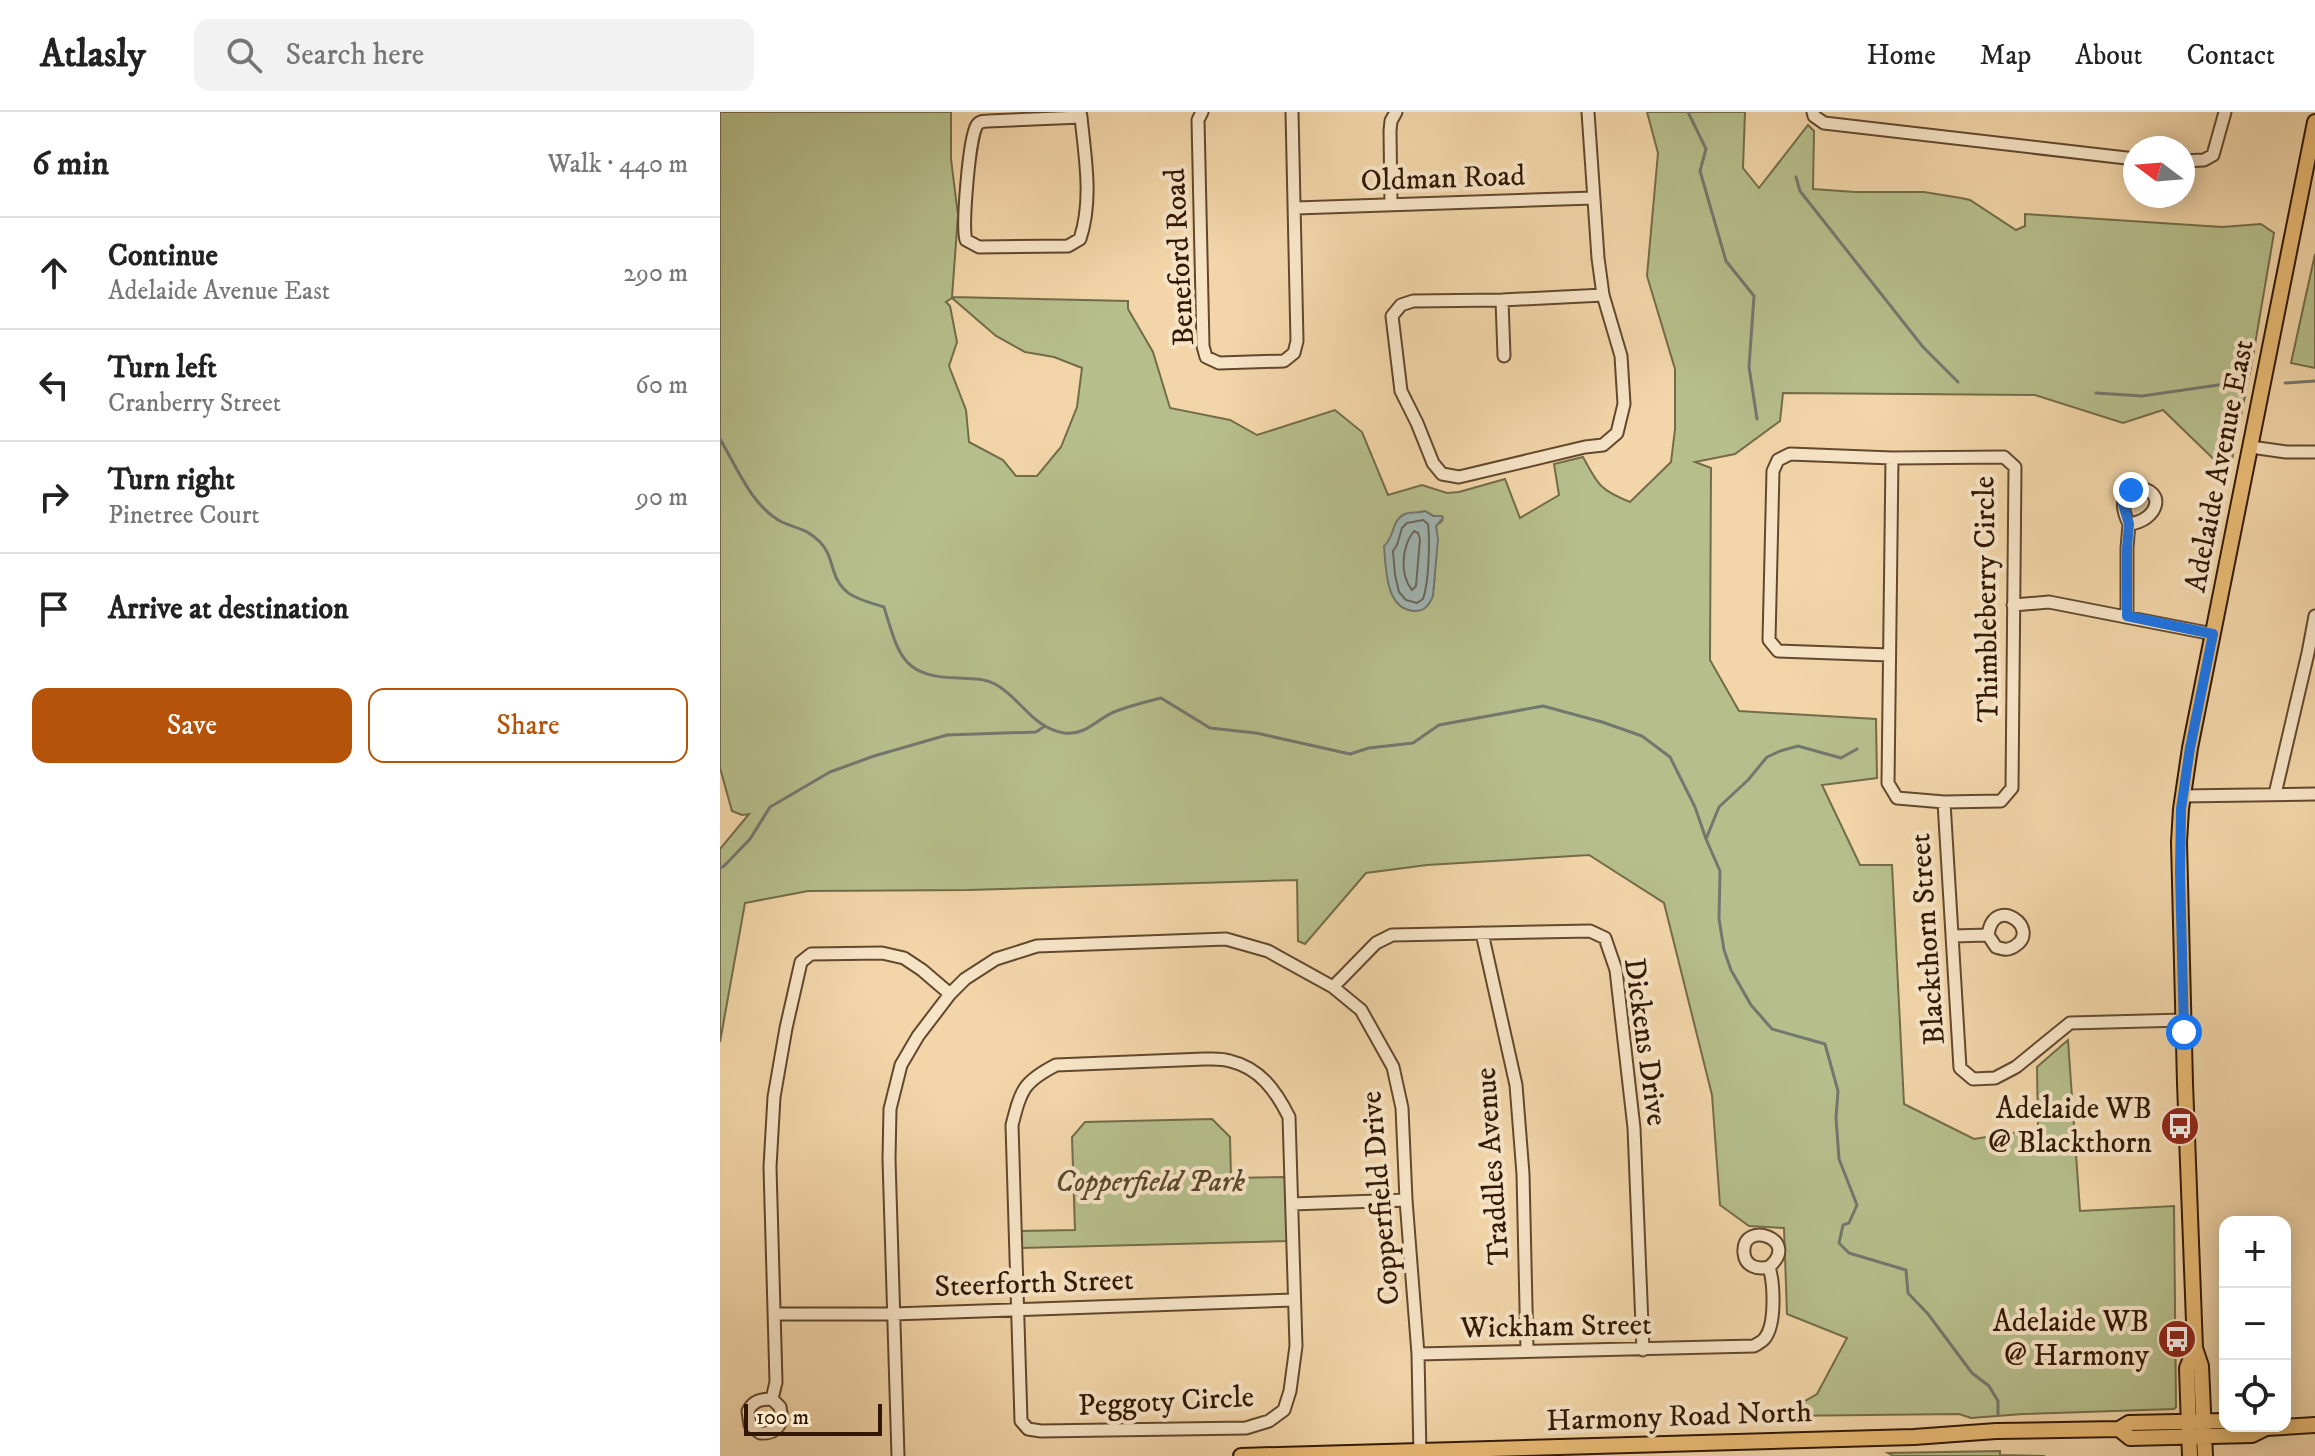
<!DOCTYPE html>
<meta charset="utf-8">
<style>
body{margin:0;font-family:"IM FELL DW Pica",serif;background:#f2f2f2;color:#222}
.controls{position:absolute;right:24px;bottom:24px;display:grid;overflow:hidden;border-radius:16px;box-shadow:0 4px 20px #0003}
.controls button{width:72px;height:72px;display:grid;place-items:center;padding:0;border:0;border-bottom:2px solid #e0e0e0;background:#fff;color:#222;font:40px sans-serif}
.compass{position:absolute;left:1403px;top:24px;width:72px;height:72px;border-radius:50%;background:#fff;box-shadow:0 4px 20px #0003;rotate:286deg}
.scale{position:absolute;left:24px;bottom:20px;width:138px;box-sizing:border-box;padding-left:8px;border:4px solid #321804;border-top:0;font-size:22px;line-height:28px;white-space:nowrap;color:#321804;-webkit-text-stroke:6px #f7e4c7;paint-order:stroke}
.stop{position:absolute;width:24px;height:24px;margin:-18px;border:6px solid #1a73e8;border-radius:50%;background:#fff}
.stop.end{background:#1a73e8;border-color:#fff;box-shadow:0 2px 8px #0008}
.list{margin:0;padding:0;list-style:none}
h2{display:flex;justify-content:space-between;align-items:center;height:104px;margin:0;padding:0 32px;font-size:34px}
h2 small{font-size:26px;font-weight:400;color:#767676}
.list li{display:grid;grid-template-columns:52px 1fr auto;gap:24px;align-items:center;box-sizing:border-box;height:112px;padding:0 32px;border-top:2px solid #e0e0e0}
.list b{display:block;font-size:30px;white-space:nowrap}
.list p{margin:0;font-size:26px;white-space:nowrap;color:#767676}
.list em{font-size:26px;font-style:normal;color:#767676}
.actions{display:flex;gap:16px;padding:24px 32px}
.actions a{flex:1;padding:18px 0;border:2px solid #b45309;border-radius:16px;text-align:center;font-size:28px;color:#b45309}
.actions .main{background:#b45309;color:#fff}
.icon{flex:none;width:44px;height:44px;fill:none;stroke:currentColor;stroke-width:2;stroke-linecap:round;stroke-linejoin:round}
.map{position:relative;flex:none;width:1595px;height:1344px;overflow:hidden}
header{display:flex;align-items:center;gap:48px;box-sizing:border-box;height:112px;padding:0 40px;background:#fff;border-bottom:2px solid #e0e0e0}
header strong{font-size:38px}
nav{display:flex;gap:44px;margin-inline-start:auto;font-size:28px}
.search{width:560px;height:72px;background:#f2f2f2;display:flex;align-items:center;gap:20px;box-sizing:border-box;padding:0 28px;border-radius:16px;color:#767676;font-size:30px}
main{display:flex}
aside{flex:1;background:#fff}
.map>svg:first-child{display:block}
</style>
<header>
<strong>Atlasly</strong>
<div class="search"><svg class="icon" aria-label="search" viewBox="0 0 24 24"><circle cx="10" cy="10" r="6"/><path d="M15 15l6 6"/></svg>Search here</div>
<nav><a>Home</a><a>Map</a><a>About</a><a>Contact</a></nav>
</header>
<main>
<aside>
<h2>6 min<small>Walk · 440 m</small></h2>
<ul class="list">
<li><svg class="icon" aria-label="ahead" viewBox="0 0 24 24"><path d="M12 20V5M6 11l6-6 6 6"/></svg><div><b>Continue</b><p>Adelaide Avenue East</p></div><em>290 m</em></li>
<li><svg class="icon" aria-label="left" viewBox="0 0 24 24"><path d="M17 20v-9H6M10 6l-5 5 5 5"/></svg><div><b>Turn left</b><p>Cranberry Street</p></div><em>60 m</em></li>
<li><svg class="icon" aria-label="right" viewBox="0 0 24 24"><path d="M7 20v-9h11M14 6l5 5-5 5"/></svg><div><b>Turn right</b><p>Pinetree Court</p></div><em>90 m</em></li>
<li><svg class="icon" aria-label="arrive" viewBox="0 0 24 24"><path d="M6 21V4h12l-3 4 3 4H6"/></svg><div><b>Arrive at destination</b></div></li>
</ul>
<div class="actions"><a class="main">Save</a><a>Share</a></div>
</aside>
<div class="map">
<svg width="1595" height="1344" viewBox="0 0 1595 1344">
<rect width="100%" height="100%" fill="#f2d6a9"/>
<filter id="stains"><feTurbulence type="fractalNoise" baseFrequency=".0025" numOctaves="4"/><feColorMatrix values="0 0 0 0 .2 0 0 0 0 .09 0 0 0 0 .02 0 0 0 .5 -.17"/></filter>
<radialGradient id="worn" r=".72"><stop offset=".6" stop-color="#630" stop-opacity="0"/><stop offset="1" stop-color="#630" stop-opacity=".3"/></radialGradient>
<path fill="#b6bf8c" stroke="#746c48" stroke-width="2" fill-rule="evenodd" d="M 0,0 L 231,0 L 231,47 L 238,103 L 232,185 L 408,189 L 408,197 L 433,240 L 450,296 L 510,308 L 537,323 L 615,298 L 642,320 L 668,383 L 702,373 L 727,381 L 739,380 L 785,367 L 800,406 L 839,383 L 834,352 L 863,345 C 878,373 880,378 910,390 L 951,350 L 955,317 L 955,257 L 927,164 L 938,41 L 927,0 L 1025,0 L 1023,56 L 1039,76 L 1088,13 L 1094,19 L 1093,77 L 1135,80 L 1204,80 L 1241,86 L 1250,88 L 1296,118 L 1305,114 L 1305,102 L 1502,115 L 1541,112 L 1554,121 L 1532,250 L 1509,362 L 1443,298 L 1403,311 L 1315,283 L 1063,281 L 1060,309 L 1015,342 L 975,350 L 991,356 L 990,548 L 1019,599 L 1156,607 L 1157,666 L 1102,673 L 1140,753 L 1172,753 L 1184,992 L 1254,1027 L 1318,1017 L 1317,955 L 1348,928 L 1360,1099 L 1454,1094 L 1456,1295 L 1454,1297 L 1303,1302 L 1251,1306 L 1239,1302 L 1059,1304 L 1097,1282 L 1127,1226 L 1067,1202 L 1064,1116 L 1029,1114 L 1000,1093 L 992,983 L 944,791 L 869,743 L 707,753 L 646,761 L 585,832 L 578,829 L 577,768 L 249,778 L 88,779 L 25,791 L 0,930 L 0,737 L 29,702 L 22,703 L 12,699 L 0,656 ZM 232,186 L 276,224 L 305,240 L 334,245 L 362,256 L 357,295 L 341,335 L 317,364 L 296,364 L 283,348 L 249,330 L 246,298 L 229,254 L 237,230 L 230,194 L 226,190 ZM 705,399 L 722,409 L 716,414 C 718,428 715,440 715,454 C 714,472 716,503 690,498 L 665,434 L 698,401 Z
M 1595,142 L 1595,256 L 1571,251 Z
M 492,1007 L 510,1025 L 511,1066 L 565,1065 L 567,1129 L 301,1136 L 300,1119 L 355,1118 L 352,1025 L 365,1010 Z
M 1280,1339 L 1280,1343 L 1325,1344 L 1173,1344 L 1168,1341 Z"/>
<path fill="#a0b6b4" stroke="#74776e" stroke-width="2" d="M 705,399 L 713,404 L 722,404 L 723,406 L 716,414 L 718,427 L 713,484 C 709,493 705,499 695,499 C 665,498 666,456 664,434 C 675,425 671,408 685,402 C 690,400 699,401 705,399 Z"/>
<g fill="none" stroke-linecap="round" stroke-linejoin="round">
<path stroke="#69675c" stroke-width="2" d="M 703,408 L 708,412 C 710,430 709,470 703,487 L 697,491 L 686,488 L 679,480 L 675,463 L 673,439 L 677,433 L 682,416 L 687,411 Z
M 694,419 L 698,421 L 700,427 L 696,474 L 692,478 C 679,462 682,434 694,419 Z"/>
<path stroke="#74776e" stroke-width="3" d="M 968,0 L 986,37 L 980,59 L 1006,149 L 1034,184 L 1029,255 L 1037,307
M 1076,65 L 1080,79 L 1203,235 L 1238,270
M 1565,271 L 1595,269
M 1376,281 L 1422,284 L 1519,270
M 0,327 C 17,355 32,395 62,410 C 77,417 86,416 100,430 C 108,438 110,447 113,457 C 121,485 139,487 164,495 C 179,544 182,565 239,566 C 252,567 264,566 275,572 C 301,586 311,615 344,621 C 365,624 377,607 394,600 C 409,594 426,590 441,586 L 490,616 L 536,621 L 630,642 L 649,636 L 693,631 L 719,613 L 823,594 L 882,610 L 922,624 L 950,645 L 975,695 L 986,727 L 1000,759 L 999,807 L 1004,838 L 1011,858 L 1031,893 L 1052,917 L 1105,932 L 1118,979 L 1116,1006 L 1119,1047 L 1137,1093 L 1129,1111 L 1123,1113 L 1119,1131 L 1129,1141 L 1186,1158 L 1188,1181 L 1208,1202 L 1252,1261 L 1269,1274 L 1278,1289 L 1278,1303
M 986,727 L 999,695 L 1028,668 L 1047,645 L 1060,639 L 1078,634 L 1121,646 L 1137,637
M 0,756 L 4,754 L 30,727 L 50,695 L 110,660 L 154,644 L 227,623 L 316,620 L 325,614"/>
<g stroke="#62482d" stroke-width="15">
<path id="minor" d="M 360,0 L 361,5 C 365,46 373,87 360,127 L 348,134 L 259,135 L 246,128 C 242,114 249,25 257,13 C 260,9 264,9 268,9 L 361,5
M 482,0 L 478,8 L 483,234 L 486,245 L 499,251 L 564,249 L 574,241 L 577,229 L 572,0
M 868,0 L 878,146 L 883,183 L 901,244 L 904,292 L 897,321 L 883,333 L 865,335 L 739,365 L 722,362 L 713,351 L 697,311 L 681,279 L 672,204 L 681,193 L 693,189 L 782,188 L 883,183
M 1093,0 L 1094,4 L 1104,11 L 1415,47
M 1463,49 L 1484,48 L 1493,43 L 1505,0
M 671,92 L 670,19 L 671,9 L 676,0
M 576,96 L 873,86
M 782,188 L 784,244
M 1531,335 L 1566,340 L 1595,340
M 1284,345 L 1295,355 L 1292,676 L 1281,689 L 1224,690 L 1177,686 L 1168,671 L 1172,346 Z
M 1416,376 C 1448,377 1438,409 1409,412 C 1402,398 1399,383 1416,376 Z
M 1293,493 L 1329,490 L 1493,522
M 1407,504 L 1407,436 L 1409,412
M 1169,543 L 1058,539 L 1049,528 L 1053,359 L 1058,348 L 1070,342 L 1172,346
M 1555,682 L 1588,541 L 1595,504
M 1462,684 L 1595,682
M 1224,690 L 1240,956 L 1253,967 L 1275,966 L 1296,955 L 1350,911 L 1464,908
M 762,821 L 796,973 L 803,1062 L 807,1239
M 1233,824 L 1268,823 L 1276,835 C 1283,837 1288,839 1295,834 C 1322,817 1274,781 1268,823
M 613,875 L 656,831 L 672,823 L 870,819 L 885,826 L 896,858 L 914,1016 L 923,1238
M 484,947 C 492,947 502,946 510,949 C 540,956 556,979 569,1005 L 576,1234 L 570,1279 L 564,1298 L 549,1309 L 526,1316 L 321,1319 L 308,1317 L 301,1309 L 292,1013 C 301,978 303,970 336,953 Z
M 572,1092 L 686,1088
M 55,1202 L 173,1202 L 574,1188
M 698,1242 L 1034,1234 C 1037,1232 1042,1230 1045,1226 C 1056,1212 1054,1171 1049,1155 C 1082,1127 1021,1107 1024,1141 C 1025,1154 1037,1158 1049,1155
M 52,1287 L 60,1295 L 62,1307 C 58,1318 52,1322 40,1321 L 30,1313 L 28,1299 C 33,1289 40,1287 52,1287 L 56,1270 L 50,1055 L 54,985 L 66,916 L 81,850 L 91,842 L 162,841 L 184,846 L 202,858 L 230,882
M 178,1344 L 169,1047 L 170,997 L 181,953 L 198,924 L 230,882 L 245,867 L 276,847 L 317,834 L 506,827 L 548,839 L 613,875 L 641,898 L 673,955 L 682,996 L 686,1088 L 698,1242 L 700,1344"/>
</g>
<g stroke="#321804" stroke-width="18">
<path id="major" d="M 1399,1317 L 1410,1326 L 1532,1323 L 1546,1316 L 1595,1313
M 521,1344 L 1194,1325 L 1276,1319 L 1399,1317 L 1409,1311 L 1505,1309
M 1470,1344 L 1467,1256 L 1475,1236
M 1485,1344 L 1481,1254 L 1475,1236 L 1465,971 L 1459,730 L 1461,697 L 1470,636 L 1595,10"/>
</g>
<use href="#minor" stroke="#f7e4c7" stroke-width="11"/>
<use href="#major" stroke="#e9bb74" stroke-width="14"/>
</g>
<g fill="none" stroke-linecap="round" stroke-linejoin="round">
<path stroke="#1a73e8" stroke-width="10" d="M 1411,378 L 1404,387 L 1403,392 L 1409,412 L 1407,436 L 1407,504 L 1493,522 L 1470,636 L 1461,697 L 1460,761 L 1464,920"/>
</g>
<defs>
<g id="bus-disc" transform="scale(2)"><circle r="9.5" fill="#8f2418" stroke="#f7e4c7"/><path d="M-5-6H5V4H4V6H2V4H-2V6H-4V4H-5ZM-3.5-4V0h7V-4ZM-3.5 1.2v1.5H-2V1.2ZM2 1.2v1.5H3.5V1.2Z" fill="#fff"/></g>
</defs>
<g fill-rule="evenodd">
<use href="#bus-disc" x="1460" y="1014"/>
<use href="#bus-disc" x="1457" y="1227"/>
</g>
<g text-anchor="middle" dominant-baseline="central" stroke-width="8" stroke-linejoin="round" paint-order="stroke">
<g font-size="30" fill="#321804" stroke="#f7e4c7">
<text transform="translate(723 67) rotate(-2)">Oldman Road</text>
<text transform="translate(460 145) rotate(-93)">Beneford Road</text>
<text transform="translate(1500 354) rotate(-79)">Adelaide Avenue East</text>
<text transform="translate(1267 487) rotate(-91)">Thimbleberry Circle</text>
<text transform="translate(1208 827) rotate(-94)">Blackthorn Street</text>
<text transform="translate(925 930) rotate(82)">Dickens Drive</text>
<text transform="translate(773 1054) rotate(-94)">Traddles Avenue</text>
<text transform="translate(661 1086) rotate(-95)">Copperfield Drive</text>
<text transform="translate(314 1172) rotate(-2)">Steerforth Street</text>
<text transform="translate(836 1215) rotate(-1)">Wickham Street</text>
<text transform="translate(446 1290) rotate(-3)">Peggoty Circle</text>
<text transform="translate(959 1305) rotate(-2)">Harmony Road North</text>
</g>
<g font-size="30" fill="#321804" stroke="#f7e4c7" text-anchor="end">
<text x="1432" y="997">Adelaide WB<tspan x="1432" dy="34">@ Blackthorn</tspan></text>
<text x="1429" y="1210">Adelaide WB<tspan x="1429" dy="34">@ Harmony</tspan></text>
</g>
<g font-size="30" font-style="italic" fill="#5a4a2d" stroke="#f7e4c7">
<text x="430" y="1070">Copperfield Park</text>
</g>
</g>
<rect width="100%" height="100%" filter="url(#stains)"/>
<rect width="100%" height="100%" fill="url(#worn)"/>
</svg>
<div class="controls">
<button>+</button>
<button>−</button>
<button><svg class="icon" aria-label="locate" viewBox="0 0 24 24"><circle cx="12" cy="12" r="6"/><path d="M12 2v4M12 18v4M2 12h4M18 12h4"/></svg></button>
</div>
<svg class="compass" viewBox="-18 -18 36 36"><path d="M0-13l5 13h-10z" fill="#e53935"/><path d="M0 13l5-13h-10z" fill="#767676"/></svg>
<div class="scale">100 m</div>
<div class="stop" style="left:1464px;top:920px"></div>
<div class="stop end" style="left:1411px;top:378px"></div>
</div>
</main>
